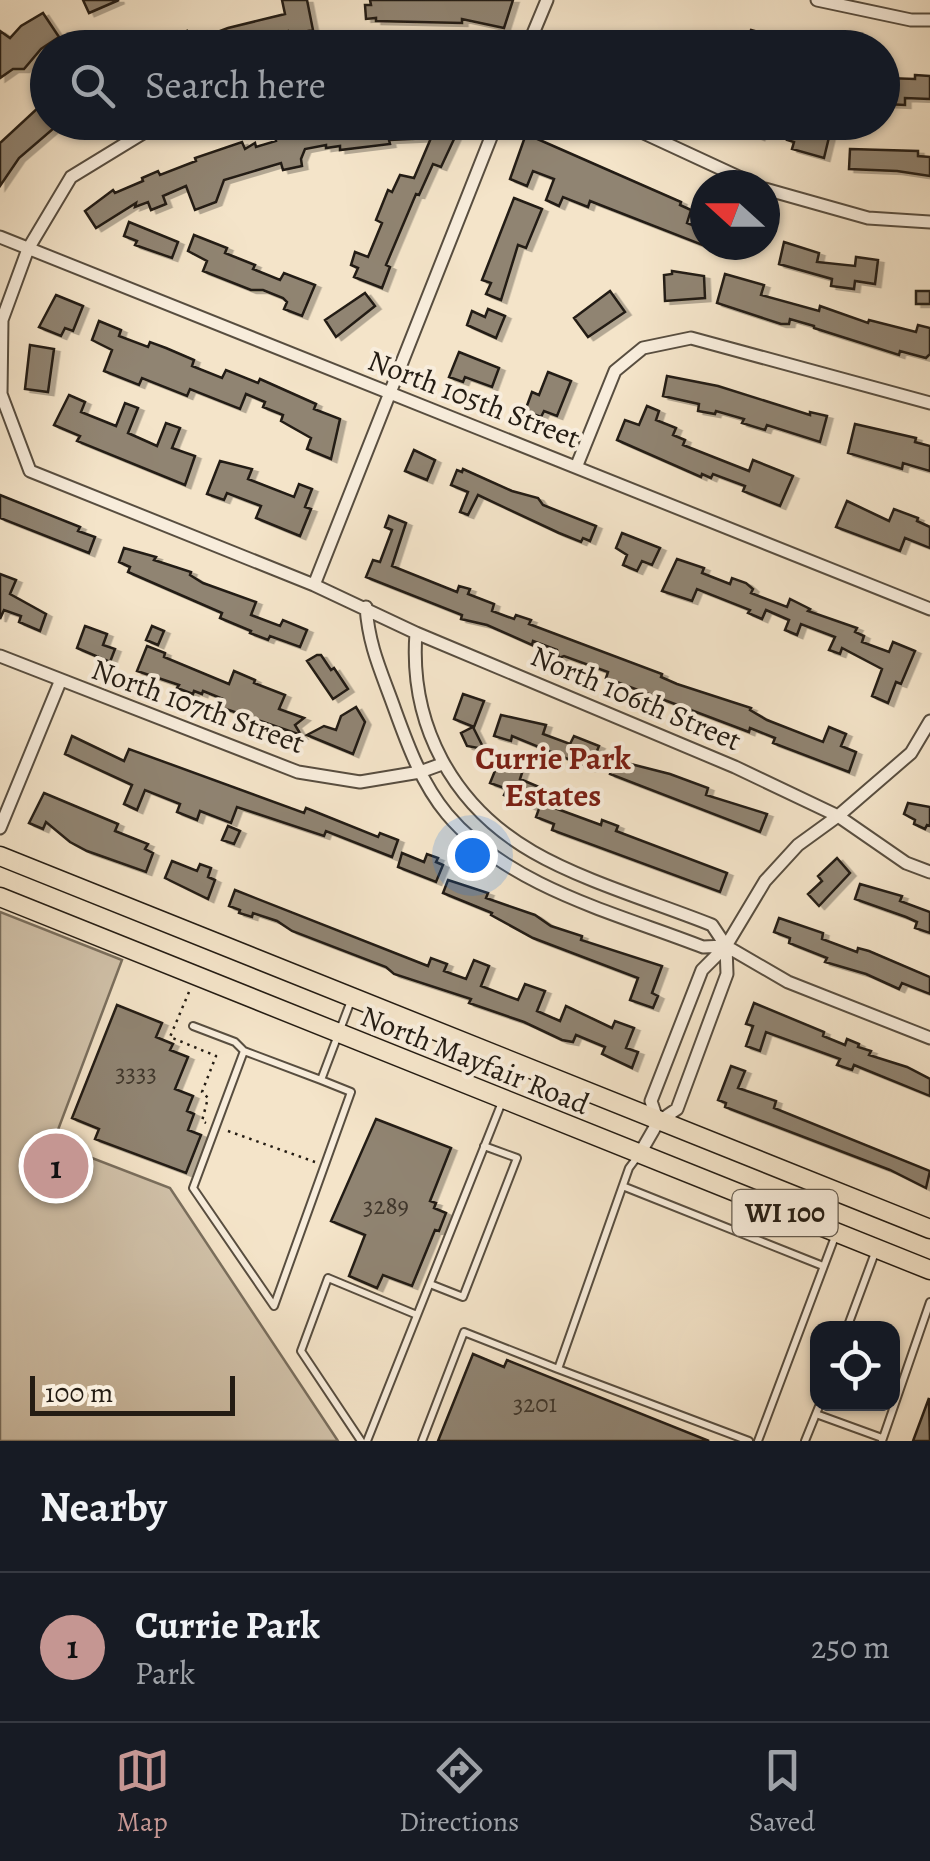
<!DOCTYPE html>
<style>
body{margin:0;font-family:Alegreya,serif;background:#242831;color:#f1f3f6}
.controls{position:absolute;right:30px;bottom:30px;display:grid;overflow:hidden;border-radius:20px;box-shadow:0 2px 8px #0004}
.controls button{width:90px;height:90px;display:grid;place-items:center;padding:0;border:0;border-bottom:2px solid #363941;background:#171b24;color:#f1f3f6;font:50px sans-serif}
.compass{position:absolute;left:690px;top:170px;width:90px;height:90px;border-radius:50%;background:#171b24;box-shadow:0 2px 8px #0004;rotate:291deg}
.scale{position:absolute;left:30px;bottom:25px;width:205px;box-sizing:border-box;padding-left:10px;border:5px solid #241c13;border-top:0;font-size:28px;line-height:35px;white-space:nowrap;color:#241c13;-webkit-text-stroke:8px #f8eddc;paint-order:stroke}
.you{position:absolute;left:472px;top:855px;width:35px;height:35px;margin:-25px;border:8px solid #fff;border-radius:50%;background:#1a73e8;box-shadow:0 0 0 15px #1a73e833}
.badge{display:grid;place-items:center;width:65px;height:65px;border-radius:50%;background:#c59692;color:#111;font-size:32px;font-weight:700}
.pin{position:absolute;translate:-50% -50%;border:5px solid #fff;box-shadow:0 2px 10px #0006}
.list{margin:0;padding:0;list-style:none}
h2{display:flex;justify-content:space-between;align-items:center;height:130px;margin:0;padding:0 40px;font-size:42px}
h2 small{font-size:32px;font-weight:400;color:#9ea1a6}
.list li{display:grid;grid-template-columns:65px 1fr auto;gap:30px;align-items:center;box-sizing:border-box;height:150px;padding:0 40px;border-top:2px solid #363941}
.list b{display:block;font-size:38px;white-space:nowrap}
.list p{margin:0;font-size:32px;white-space:nowrap;color:#9ea1a6}
.list em{font-size:32px;font-style:normal;color:#9ea1a6}
.icon{flex:none;width:55px;height:55px;fill:none;stroke:currentColor;stroke-width:2;stroke-linecap:round;stroke-linejoin:round}
.map{position:relative;flex:none;width:930px;height:1441px;overflow:hidden}
.search{position:absolute;background:#171b24;box-shadow:0 2px 8px #0004;left:30px;right:30px;top:30px;height:110px;display:flex;align-items:center;gap:25px;box-sizing:border-box;padding:0 35px;border-radius:55px;color:#9ea1a6;font-size:38px}
.sheet{height:280px;background:#171b24}
nav{display:flex;justify-content:space-around;align-items:center;box-sizing:border-box;height:140px;border-top:2px solid #363941;background:#171b24;font-size:28px;color:#9ea1a6}
nav a{display:grid;justify-items:center;gap:5px}
nav .on{color:#c59692}
.map>svg:first-child{display:block}
</style>
<div class="map">
<svg width="930" height="1441" viewBox="0 0 930 1441">
<defs>
<filter id="shadow"><feDropShadow dx="5.5" dy="3" stdDeviation="0" flood-color="#0004"/></filter>
</defs>
<rect width="100%" height="100%" fill="#f4e4c9"/>
<filter id="stains"><feTurbulence type="fractalNoise" baseFrequency=".002" numOctaves="4"/><feColorMatrix values="0 0 0 0 .2 0 0 0 0 .09 0 0 0 0 .02 0 0 0 .5 -.17"/></filter>
<radialGradient id="worn" r=".72"><stop offset=".6" stop-color="#630" stop-opacity="0"/><stop offset="1" stop-color="#630" stop-opacity=".3"/></radialGradient>
<path fill="#d1c2aa" stroke="#7a6f5e" stroke-width="2.5" d="M 0,912 L 122,960 L 53,1143 L 170,1188 L 338,1441 L 0,1441 Z"/>
<path fill="#908472" stroke="#241c13" stroke-width="2.5" filter="url(#shadow)" d="M 83,0 L 119,0 L 89,13 Z
M 282,0 L 307,0 L 313,30 L 289,35 L 288,31 L 233,48 L 144,48 L 187,31 L 191,42 L 228,28 L 285,14 Z
M 370,0 L 513,0 L 504,28 L 462,19 L 462,23 L 376,21 L 376,18 L 366,19 L 365,5 L 371,5 Z
M 43,13 L 59,37 L 41,49 L 24,69 L 13,69 L 0,78 L 0,31 L 10,38 L 21,26 Z
M 751,30 L 766,34 L 798,48 L 744,48 Z
M 915,75 L 930,76 L 930,99 L 905,98 L 905,105 L 886,104 L 887,78 L 915,79 Z
M 40,106 L 48,114 L 48,122 L 61,122 L 19,158 L 0,186 L 0,143 Z
M 317,122 L 462,122 L 441,167 L 433,164 L 419,195 L 416,194 L 386,265 L 390,267 L 382,288 L 354,277 L 358,268 L 351,265 L 355,252 L 368,257 L 382,223 L 376,220 L 388,190 L 392,192 L 400,175 L 414,178 L 431,138 L 389,140 L 390,144 L 340,150 L 340,146 L 326,148 L 326,145 L 305,149 L 301,159 L 302,166 L 283,170 L 281,163 L 224,180 L 216,202 L 195,210 L 186,186 L 163,196 L 166,204 L 151,210 L 148,202 L 135,207 L 136,203 L 96,228 L 85,211 L 113,190 L 115,193 L 143,181 L 142,178 L 158,171 L 160,175 L 196,161 L 195,158 L 242,142 L 245,149 L 255,143 L 256,147 L 276,141 L 274,132 L 294,127 L 295,131 L 318,125 Z
M 726,122 L 766,122 L 759,137 Z
M 792,122 L 830,133 L 824,158 L 792,149 L 794,142 L 787,140 Z
M 526,134 L 681,202 L 680,205 L 691,210 L 687,223 L 705,230 L 705,246 L 590,201 L 588,207 L 563,197 L 559,206 L 546,200 L 554,179 L 533,171 L 527,186 L 510,179 Z
M 850,149 L 918,151 L 918,156 L 930,157 L 930,176 L 897,171 L 849,169 Z
M 514,198 L 542,209 L 526,248 L 518,245 L 501,300 L 486,294 L 491,283 L 482,280 Z
M 129,222 L 178,242 L 172,258 L 135,245 L 137,241 L 124,236 Z
M 194,235 L 227,248 L 225,253 L 255,265 L 253,269 L 280,280 L 284,273 L 315,285 L 302,316 L 284,309 L 287,302 L 283,298 L 263,290 L 251,290 L 203,271 L 207,261 L 188,251 Z
M 784,242 L 819,253 L 817,262 L 855,266 L 856,257 L 878,260 L 875,284 L 855,281 L 854,289 L 831,286 L 832,279 L 779,264 Z
M 672,271 L 704,276 L 705,298 L 665,301 L 664,275 L 672,274 Z
M 725,274 L 764,285 L 761,295 L 819,311 L 820,306 L 868,323 L 869,320 L 916,332 L 918,325 L 930,328 L 930,354 L 926,358 L 900,351 L 899,355 L 814,328 L 814,326 L 790,319 L 789,324 L 781,324 L 717,303 Z
M 610,291 L 625,312 L 588,337 L 574,318 Z
M 916,291 L 930,291 L 930,304 L 916,304 Z
M 365,293 L 375,306 L 336,337 L 325,320 Z
M 56,295 L 83,306 L 73,331 L 65,328 L 61,336 L 39,327 Z
M 488,309 L 505,316 L 496,338 L 467,325 L 472,311 L 485,317 Z
M 99,321 L 121,330 L 119,336 L 148,347 L 150,342 L 166,348 L 194,360 L 192,366 L 222,378 L 226,370 L 258,383 L 260,379 L 316,404 L 314,409 L 340,419 L 331,459 L 307,449 L 311,438 L 281,421 L 283,415 L 263,407 L 265,402 L 246,394 L 240,409 L 190,389 L 187,396 L 142,378 L 139,385 L 104,371 L 112,350 L 92,340 Z
M 30,345 L 54,349 L 48,392 L 25,389 Z
M 459,352 L 499,368 L 492,387 L 465,377 L 463,382 L 449,377 Z
M 548,372 L 571,381 L 557,416 L 544,411 L 541,417 L 525,411 L 532,392 L 539,395 Z
M 667,376 L 718,386 L 810,415 L 810,412 L 827,416 L 820,442 L 767,425 L 765,430 L 742,423 L 744,419 L 716,411 L 715,414 L 698,411 L 699,404 L 663,396 Z
M 69,395 L 85,402 L 81,412 L 116,426 L 125,403 L 138,408 L 128,433 L 157,446 L 166,423 L 180,428 L 172,448 L 195,456 L 185,485 L 77,441 L 80,436 L 54,425 Z
M 647,406 L 659,411 L 656,420 L 676,428 L 673,435 L 685,440 L 683,445 L 749,471 L 753,460 L 793,476 L 780,506 L 743,491 L 745,486 L 713,474 L 711,478 L 702,474 L 701,477 L 617,440 L 625,420 L 639,425 Z
M 855,424 L 916,438 L 915,442 L 930,446 L 930,471 L 903,463 L 902,469 L 848,453 Z
M 414,450 L 435,460 L 427,480 L 405,471 Z
M 220,461 L 252,469 L 248,479 L 294,497 L 299,484 L 312,489 L 305,507 L 311,509 L 300,536 L 256,518 L 261,506 L 227,493 L 224,500 L 207,494 Z
M 463,469 L 512,491 L 538,498 L 543,505 L 596,526 L 590,541 L 583,538 L 581,542 L 559,533 L 478,495 L 468,515 L 460,512 L 468,492 L 451,485 L 457,470 L 462,472 Z
M 0,495 L 80,527 L 78,531 L 95,537 L 89,553 L 0,518 Z
M 847,501 L 889,521 L 894,509 L 918,518 L 917,521 L 930,527 L 930,548 L 905,538 L 900,551 L 836,527 Z
M 389,516 L 406,523 L 392,566 L 457,592 L 459,586 L 470,589 L 468,594 L 494,604 L 492,611 L 514,619 L 516,615 L 531,620 L 529,624 L 662,674 L 661,677 L 677,684 L 751,708 L 750,710 L 767,720 L 823,742 L 829,727 L 846,734 L 841,746 L 856,752 L 849,772 L 773,743 L 775,738 L 750,728 L 749,732 L 606,678 L 608,672 L 564,656 L 559,658 L 557,650 L 533,641 L 532,645 L 487,625 L 461,619 L 462,615 L 366,577 L 373,560 L 380,562 L 392,530 L 385,527 Z
M 622,533 L 660,548 L 652,565 L 642,561 L 637,571 L 623,565 L 627,555 L 616,548 Z
M 124,548 L 156,557 L 154,560 L 191,572 L 190,575 L 203,583 L 256,602 L 251,615 L 280,626 L 283,620 L 307,630 L 300,647 L 270,636 L 268,640 L 250,633 L 251,631 L 220,618 L 222,613 L 128,572 L 130,567 L 119,562 Z
M 677,559 L 704,568 L 702,573 L 730,584 L 732,578 L 746,583 L 753,589 L 751,593 L 787,607 L 790,599 L 810,609 L 808,611 L 857,628 L 855,632 L 864,636 L 862,642 L 889,652 L 893,642 L 915,651 L 901,684 L 896,682 L 888,703 L 872,696 L 882,669 L 842,648 L 840,654 L 829,650 L 835,637 L 801,624 L 797,635 L 785,630 L 789,620 L 766,610 L 762,619 L 748,613 L 750,610 L 697,589 L 692,601 L 662,591 Z
M 0,574 L 16,580 L 10,594 L 46,614 L 40,631 L 19,622 L 21,616 L 4,610 L 0,619 Z
M 85,626 L 107,634 L 103,645 L 115,649 L 110,662 L 77,648 Z
M 152,626 L 164,631 L 158,645 L 146,640 Z
M 147,646 L 165,653 L 164,657 L 229,684 L 234,671 L 255,680 L 254,683 L 285,695 L 279,709 L 304,718 L 295,725 L 301,735 L 220,707 L 223,699 L 203,691 L 202,694 L 194,691 L 193,694 L 177,688 L 179,685 L 137,671 Z
M 317,655 L 321,655 L 331,670 L 334,668 L 348,689 L 333,699 L 307,661 Z
M 463,694 L 484,701 L 474,727 L 454,719 Z
M 356,707 L 365,722 L 353,754 L 307,735 L 324,726 L 336,730 L 341,716 Z
M 501,715 L 546,725 L 543,734 L 570,744 L 574,736 L 599,746 L 590,768 L 512,736 L 511,741 L 494,736 Z
M 473,727 L 484,749 L 467,746 L 461,733 Z
M 72,736 L 124,761 L 129,749 L 304,813 L 306,808 L 378,837 L 380,833 L 398,840 L 392,857 L 326,831 L 324,836 L 237,807 L 231,823 L 200,811 L 197,820 L 177,812 L 180,804 L 145,790 L 137,810 L 124,804 L 132,785 L 65,754 Z
M 615,760 L 670,774 L 708,788 L 706,795 L 767,814 L 760,832 L 610,774 Z
M 499,761 L 523,770 L 520,779 L 539,787 L 532,807 L 504,795 L 507,789 L 490,783 Z
M 44,793 L 118,824 L 115,831 L 148,844 L 145,849 L 153,853 L 146,872 L 87,851 L 70,842 L 46,822 L 43,829 L 29,823 Z
M 541,803 L 601,825 L 602,820 L 618,826 L 616,831 L 727,873 L 720,892 L 552,830 L 554,824 L 536,817 Z
M 908,803 L 930,807 L 930,826 L 927,825 L 925,829 L 914,824 L 915,820 L 904,814 Z
M 228,826 L 240,831 L 234,844 L 222,840 Z
M 402,853 L 424,862 L 427,854 L 438,858 L 436,862 L 443,865 L 436,882 L 398,867 Z
M 837,858 L 850,873 L 819,906 L 808,894 L 822,881 L 818,876 Z
M 172,861 L 197,871 L 200,864 L 211,868 L 208,877 L 215,880 L 208,899 L 165,878 Z
M 448,880 L 488,893 L 486,898 L 535,915 L 551,926 L 582,936 L 581,940 L 662,966 L 652,993 L 658,996 L 653,1008 L 630,1000 L 638,978 L 533,938 L 491,915 L 492,913 L 443,893 Z
M 860,884 L 902,896 L 900,901 L 930,912 L 930,933 L 915,928 L 917,922 L 906,917 L 855,899 Z
M 235,890 L 428,966 L 431,958 L 447,964 L 444,971 L 466,979 L 474,960 L 489,966 L 481,986 L 518,1000 L 525,984 L 545,991 L 537,1011 L 560,1021 L 566,1006 L 612,1028 L 615,1021 L 634,1028 L 626,1048 L 638,1052 L 632,1068 L 602,1054 L 605,1047 L 576,1035 L 573,1042 L 562,1040 L 524,1022 L 469,1003 L 471,999 L 394,974 L 386,967 L 292,931 L 277,921 L 253,913 L 252,917 L 239,913 L 240,910 L 229,906 Z
M 779,918 L 823,933 L 822,939 L 857,952 L 858,948 L 869,951 L 930,977 L 930,994 L 902,983 L 899,989 L 866,974 L 825,962 L 827,958 L 789,943 L 790,938 L 774,932 Z
M 754,1003 L 824,1032 L 823,1036 L 845,1045 L 847,1039 L 859,1044 L 858,1047 L 871,1051 L 869,1055 L 907,1067 L 930,1079 L 930,1096 L 854,1065 L 852,1070 L 837,1065 L 840,1059 L 766,1032 L 760,1051 L 746,1046 L 753,1026 L 746,1024 Z
M 117,1005 L 162,1023 L 156,1037 L 173,1044 L 170,1050 L 188,1057 L 175,1089 L 193,1096 L 187,1111 L 194,1114 L 188,1130 L 201,1135 L 186,1173 L 95,1139 L 99,1129 L 72,1118 Z
M 731,1066 L 745,1071 L 738,1088 L 776,1101 L 774,1108 L 930,1171 L 926,1188 L 890,1170 L 725,1107 L 726,1103 L 718,1100 Z
M 376,1119 L 451,1148 L 430,1201 L 436,1203 L 434,1208 L 446,1213 L 439,1231 L 435,1230 L 412,1286 L 383,1275 L 377,1288 L 349,1276 L 365,1235 L 331,1221 Z
M 473,1354 L 504,1367 L 507,1360 L 709,1441 L 438,1441 Z
M 929,1398 L 930,1441 L 913,1441 Z"/>
<g fill="none" stroke-linecap="round" stroke-linejoin="round">
<g stroke="#584e40" stroke-width="10">
<path id="lane" d="M 193,1026 L 235,1042 L 244,1051
M 321,1080 L 244,1051 L 193,1188 L 274,1306 L 351,1092 L 321,1080 L 352,998
M 625,1187 L 823,1266
M 430,1284 L 463,1297 L 517,1158 L 484,1146
M 847,1328 L 876,1250
M 558,1369 L 749,1441
M 816,1414 L 882,1438
M 361,1441 L 301,1351 L 328,1278 L 417,1315
M 367,1441 L 502,1102
M 422,1441 L 464,1332 L 558,1369 L 629,1168 L 638,1156
M 758,1441 L 836,1234
M 805,1441 L 820,1404
M 882,1441 L 930,1302"/>
</g>
<g stroke="#584e40" stroke-width="15">
<path id="street" d="M 817,0 L 911,20 L 930,20
M 527,48 L 547,0
M 161,122 L 71,177 L 28,249 L 2,320 L 1,394 L 30,471 L 314,585 L 416,633 L 735,767 L 838,816 L 906,863 L 930,872
M 620,122 L 756,185
M 765,189 L 868,218 L 930,222
M 0,237 L 930,609
M 577,465 L 615,371 L 643,348 L 691,338 L 930,403
M 314,585 L 497,122
M 366,607 C 369,648 382,673 395,710 C 408,746 422,784 447,814 C 508,887 616,913 703,947 L 726,946
M 416,633 C 409,725 453,806 533,852 C 583,881 657,903 712,925 L 726,946 L 788,982 L 930,1038
M 0,656 L 298,772 L 360,782 L 420,772 L 442,764
M 0,828 L 60,682
M 658,1122 L 651,1101 L 702,970 L 726,946 L 765,881 L 798,845 L 838,816 L 911,753 L 930,721
M 639,1155 L 658,1122 L 677,1109 L 727,974 L 726,946"/>
</g>
<g stroke="#241c13" stroke-width="21">
<path id="primary" d="M 0,856 L 930,1229
M 0,897 L 930,1270"/>
</g>
<path stroke="#241c13" stroke-width="2.5" stroke-dasharray="2.5 5" stroke-linecap="butt" d="M 189,992 L 170,1037 L 216,1056 L 202,1092 L 208,1098 L 202,1121 L 206,1123
M 228,1131 L 315,1162"/>
<use href="#lane" stroke="#f8eddc" stroke-width="6"/>
<use href="#street" stroke="#f8eddc" stroke-width="11"/>
<use href="#primary" stroke="#f4e4c9" stroke-width="18"/>
</g>
<g text-anchor="middle" dominant-baseline="central" stroke-width="8" stroke-linejoin="round" paint-order="stroke">
<g font-size="25" fill="#3f362b">
<text x="136" y="1073">3333</text>
<text x="386" y="1206">3289</text>
<text x="535" y="1404">3201</text>
</g>
<rect fill="#f8eddc" stroke="#645b4f" stroke-width="2.5" x="732.5" y="1190" width="105" height="46" rx="8"/>
<g font-size="28" font-weight="bold" fill="#241c13">
<text x="785" y="1213">WI 100</text>
</g>
<g font-size="30" fill="#241c13" stroke="#f8eddc">
<text transform="translate(474 399) rotate(21)">North 105th Street</text>
<text transform="translate(636 698) rotate(23)">North 106th Street</text>
<text transform="translate(198 706) rotate(20)">North 107th Street</text>
<text transform="translate(475 1060) rotate(22)">North Mayfair Road</text>
</g>
<g font-size="32" font-weight="bold" fill="#7a1f14" stroke="#f8eddc">
<text x="553" y="758">Currie Park<tspan x="553" dy="37">Estates</tspan></text>
</g>
</g>
<rect width="100%" height="100%" filter="url(#stains)"/>
<rect width="100%" height="100%" fill="url(#worn)"/>
</svg>
<div class="controls">
<button><svg class="icon" aria-label="locate" viewBox="0 0 24 24"><circle cx="12" cy="12" r="6"/><path d="M12 2v4M12 18v4M2 12h4M18 12h4"/></svg></button>
</div>
<svg class="compass" viewBox="-18 -18 36 36"><path d="M0-13l5 13h-10z" fill="#e53935"/><path d="M0 13l5-13h-10z" fill="#9ea1a6"/></svg>
<div class="scale">100 m</div>
<div class="you"></div>
<div class="pin badge" style="left:56px;top:1166px">1</div>
<div class="search"><svg class="icon" aria-label="search" viewBox="0 0 24 24"><circle cx="10" cy="10" r="6"/><path d="M15 15l6 6"/></svg>Search here</div>
</div>
<section class="sheet">
<h2>Nearby<small></small></h2>
<ul class="list">
<li><span class="badge">1</span><div><b>Currie Park</b><p>Park</p></div><em>250 m</em></li>
</ul>
</section>
<nav>
<a class="on"><svg class="icon" aria-label="map" viewBox="0 0 24 24"><path d="M3 6l6-2 6 2 6-2v14l-6 2-6-2-6 2zM9 4v14M15 6v14"/></svg>Map</a>
<a><svg class="icon" aria-label="directions" viewBox="0 0 24 24"><path d="M12 3l9 9-9 9-9-9zM9 14v-3h6M13 9l2 2-2 2"/></svg>Directions</a>
<a><svg class="icon" aria-label="saved" viewBox="0 0 24 24"><path d="M7 4h10v16l-5-4-5 4z"/></svg>Saved</a>
</nav>
